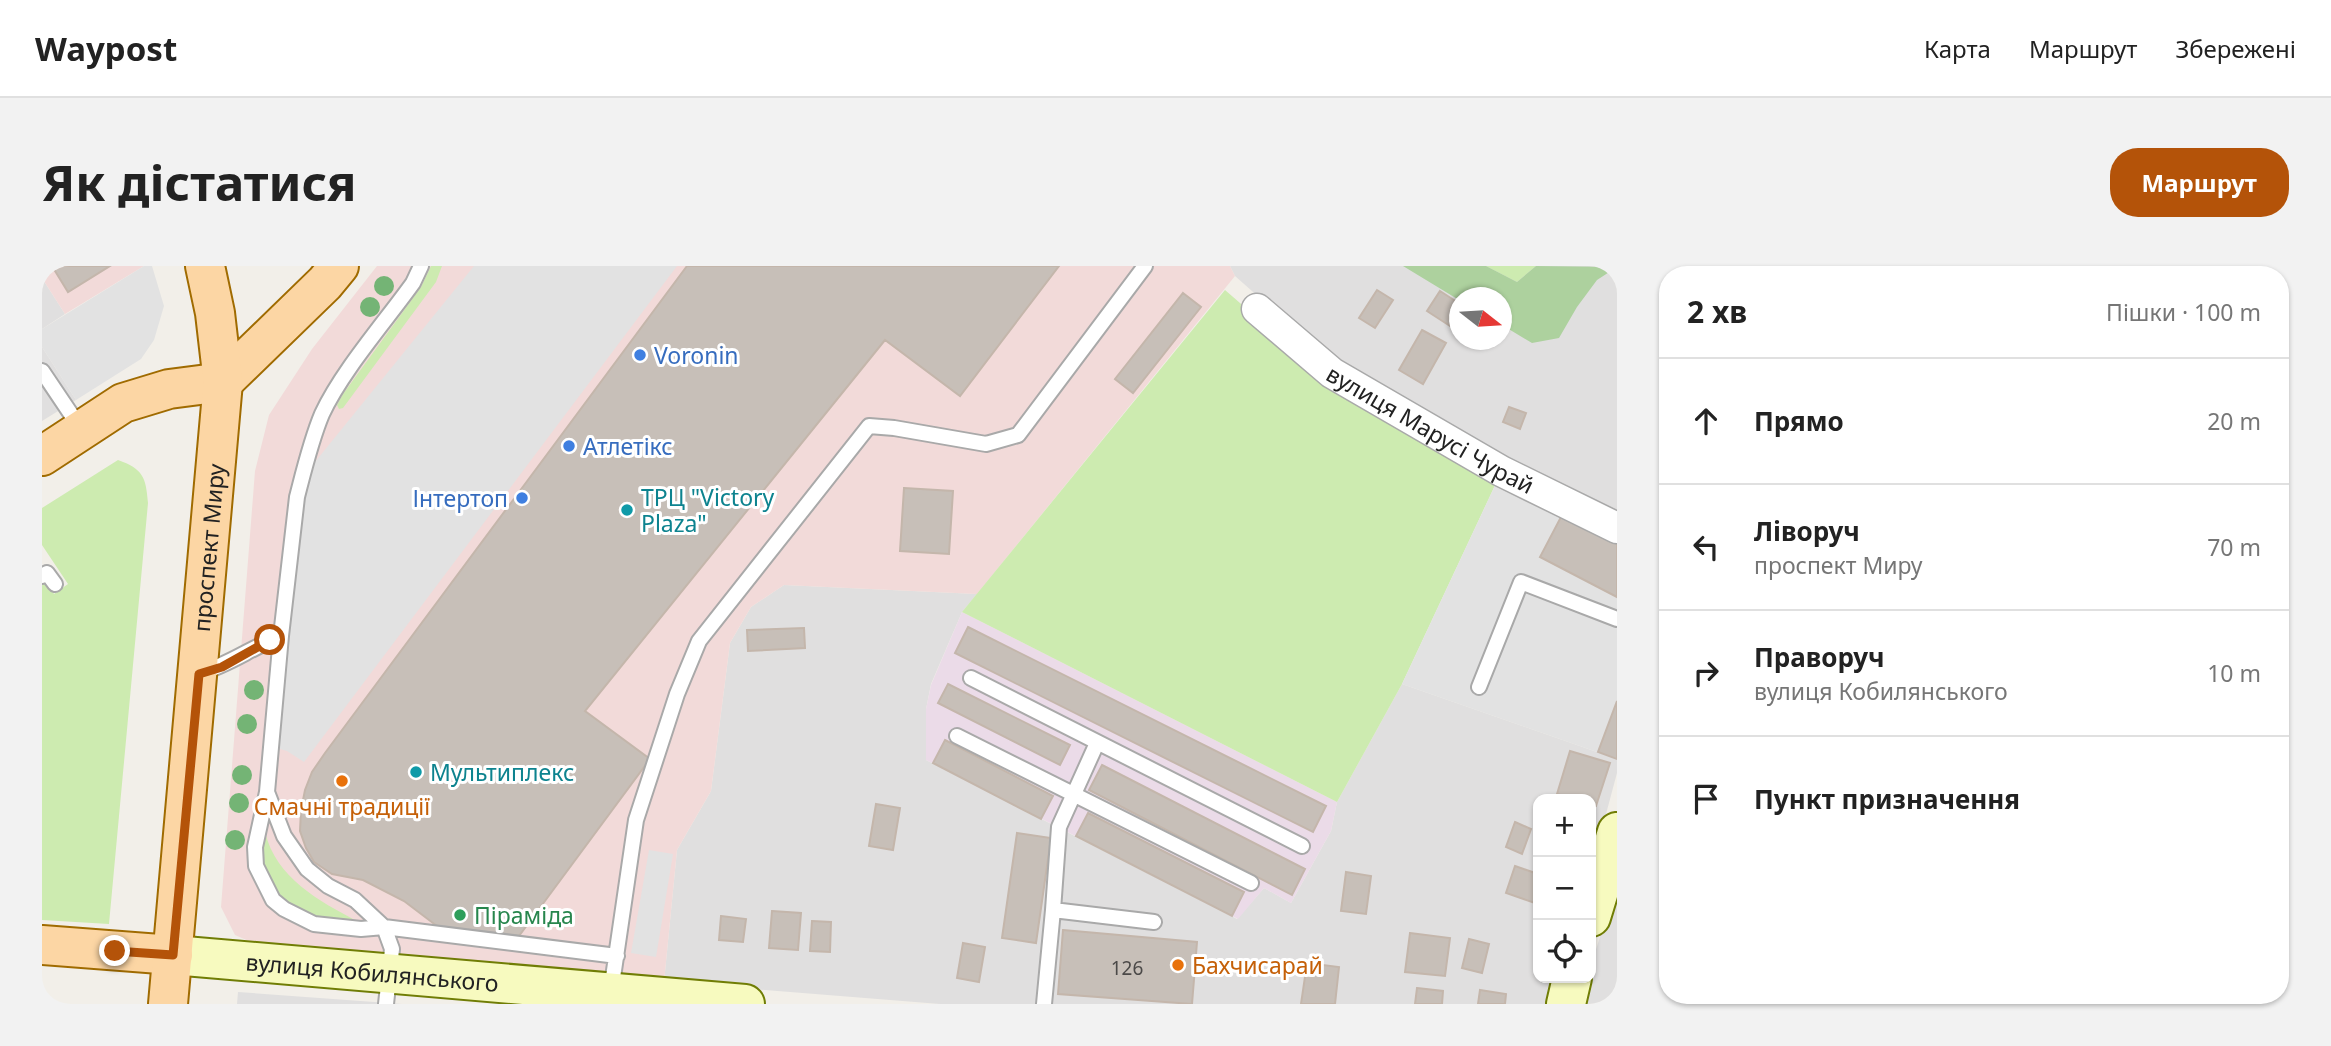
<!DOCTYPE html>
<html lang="uk">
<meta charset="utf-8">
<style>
body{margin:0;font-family:"Noto Sans",sans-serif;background:#f2f2f2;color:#222}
.controls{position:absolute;right:21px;bottom:21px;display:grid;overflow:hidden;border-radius:14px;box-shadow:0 2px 5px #0004}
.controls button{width:63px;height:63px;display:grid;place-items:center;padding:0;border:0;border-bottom:2px solid #e0e0e0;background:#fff;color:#222;font:35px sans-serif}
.compass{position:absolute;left:1407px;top:21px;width:63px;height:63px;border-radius:50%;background:#fff;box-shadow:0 2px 5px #0004;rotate:107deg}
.stop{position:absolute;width:21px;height:21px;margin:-16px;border:5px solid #b45309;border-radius:50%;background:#fff}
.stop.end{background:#b45309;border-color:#fff;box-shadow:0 2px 7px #0008}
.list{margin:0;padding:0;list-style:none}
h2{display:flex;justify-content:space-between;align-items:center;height:91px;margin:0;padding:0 28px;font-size:30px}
h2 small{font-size:23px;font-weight:400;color:#767676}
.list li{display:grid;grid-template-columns:46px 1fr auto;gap:21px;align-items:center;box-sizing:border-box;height:126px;padding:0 28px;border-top:2px solid #e0e0e0}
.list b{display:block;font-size:26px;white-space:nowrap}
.list p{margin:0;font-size:23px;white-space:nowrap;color:#767676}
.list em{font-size:23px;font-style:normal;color:#767676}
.icon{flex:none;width:38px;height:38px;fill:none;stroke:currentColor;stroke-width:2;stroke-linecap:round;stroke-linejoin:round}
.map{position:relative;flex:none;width:1575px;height:738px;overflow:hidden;border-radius:28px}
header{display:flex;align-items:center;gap:42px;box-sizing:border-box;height:98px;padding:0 35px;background:#fff;border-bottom:2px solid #e0e0e0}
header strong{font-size:33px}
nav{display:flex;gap:38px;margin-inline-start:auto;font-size:24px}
.intro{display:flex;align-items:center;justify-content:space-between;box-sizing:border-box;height:168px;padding:0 42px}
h1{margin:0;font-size:49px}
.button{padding:18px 32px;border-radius:28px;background:#b45309;color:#fff;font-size:24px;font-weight:700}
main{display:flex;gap:42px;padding:0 42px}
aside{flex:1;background:#fff;border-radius:28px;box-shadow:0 2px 5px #0004}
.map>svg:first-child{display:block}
</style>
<header>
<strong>Waypost</strong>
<nav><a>Карта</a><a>Маршрут</a><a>Збережені</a></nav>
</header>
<div class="intro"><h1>Як дістатися</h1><a class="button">Маршрут</a></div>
<main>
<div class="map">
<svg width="1575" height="738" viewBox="0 0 1575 738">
<rect width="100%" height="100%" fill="#f2efe9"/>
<path fill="#e0dfdf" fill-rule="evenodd" d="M 1188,0 L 1575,0 L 1575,250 L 1464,196 L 1295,100 L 1193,10 ZM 1418,32 L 1460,32 L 1460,74 L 1418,74 Z
M 0,12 L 23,48 L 0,63 Z
M 0,81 L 34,134 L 0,155 Z
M 742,319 L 935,328 L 920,346 L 889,418 L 884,443 L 884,494 L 1195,653 L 1222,622 L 1249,637 L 1289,565 L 1295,536 L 1360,418 L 1575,493 L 1575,507 L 1549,604 L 1549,533 L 1496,533 L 1496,712 L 1520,712 L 1512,738 L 898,738 L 622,716 L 635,584 L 669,525 L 688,377 L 709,341 Z
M 1575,618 L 1575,738 L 1537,738 L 1545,712 L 1549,712 L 1549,699 Z
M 196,726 L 360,738 L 195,738 Z"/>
<path fill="#f2dad9" d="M 0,0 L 102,0 L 23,48 L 0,12 Z
M 335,0 L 1188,0 L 1193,10 L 935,328 L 742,319 L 709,341 L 688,377 L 669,525 L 635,584 L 622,716 L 216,679 L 193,669 L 179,641 L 213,205 L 227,149 L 270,83 Z"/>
<path fill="#ebdbe8" d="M 920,346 L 1295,536 L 1289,565 L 1249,637 L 1222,622 L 1196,653 L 884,494 L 884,443 L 889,419 Z"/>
<path fill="#cdebb0" d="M 389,0 L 400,0 L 394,16 L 301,142 L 297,143 L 295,139 L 301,128 L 379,21 Z
M 1444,0 L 1494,0 L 1475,16 Z
M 1183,24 L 1288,115 L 1456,213 L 1360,418 L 1295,536 L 920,346 Z
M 76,194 C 101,203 104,211 106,237 L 67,658 L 0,654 L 0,318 L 7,320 L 12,328 L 26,318 L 0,279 L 0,242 Z
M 223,566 C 234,612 277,635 315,655 C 278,662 229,638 220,599 C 217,589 221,576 223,566 Z"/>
<path fill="#add19e" d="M 1361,0 L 1444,0 L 1475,16 L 1494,0 L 1575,1 L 1555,14 L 1535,41 L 1517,72 L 1490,77 L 1460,59 L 1460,32 L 1418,32 L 1417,34 Z"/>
<path fill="#e2e2e2" d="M 102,0 L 110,0 L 122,40 L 112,74 L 99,93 L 34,134 L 0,81 L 0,63 Z
M 432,0 L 635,0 L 262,496 L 245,485 L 231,481 L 260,212 Z
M 1456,213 L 1575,274 L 1575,493 L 1360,418 Z
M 607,584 L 631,588 L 614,691 L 589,687 Z"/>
<path fill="#c7bfb8" stroke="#c4b6ab" stroke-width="2" d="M 10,0 L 68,0 L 26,26 Z
M 645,0 L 1017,0 L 918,130 L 843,74 L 543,445 L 608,493 L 477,670 L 399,663 L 362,635 L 321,614 L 290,608 L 272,596 L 264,582 L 258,565 L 259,544 L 263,524 L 270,506 L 283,487 Z
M 1335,24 L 1351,34 L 1333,62 L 1317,52 Z
M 1398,25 L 1418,38 L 1418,46 L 1408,60 L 1385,45 Z
M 1141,27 L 1159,41 L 1091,127 L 1073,113 Z
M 1380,64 L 1404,77 L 1381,118 L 1357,104 Z
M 1467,141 L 1484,147 L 1478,163 L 1461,156 Z
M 862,222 L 911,225 L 907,288 L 858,285 Z
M 1520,249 L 1575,277 L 1575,331 L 1498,291 Z
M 926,361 L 1284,540 L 1271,566 L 913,387 Z
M 762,362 L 763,382 L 706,385 L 705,364 Z
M 906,418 L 1028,479 L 1018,499 L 896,437 Z
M 1575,435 L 1575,493 L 1556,486 Z
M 903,474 L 1011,530 L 999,553 L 891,497 Z
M 1528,485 L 1568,497 L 1554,540 L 1549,538 L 1549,533 L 1532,533 L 1515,528 Z
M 1060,499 L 1263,603 L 1250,629 L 1047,524 Z
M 834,538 L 858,542 L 851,584 L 827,580 Z
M 1046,547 L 1202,626 L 1190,650 L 1034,570 Z
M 1473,556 L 1489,563 L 1480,588 L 1464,581 Z
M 975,567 L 1009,572 L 994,677 L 960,672 Z
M 1473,600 L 1496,608 L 1496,638 L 1464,627 Z
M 1304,606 L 1329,610 L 1324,648 L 1299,645 Z
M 730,645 L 759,647 L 756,684 L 727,682 Z
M 679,650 L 704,653 L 701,676 L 677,674 Z
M 770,655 L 789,656 L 788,686 L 768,685 Z
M 1021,664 L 1155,676 L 1150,738 L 1016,728 Z
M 1368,667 L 1408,672 L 1403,710 L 1363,706 Z
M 1427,673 L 1447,678 L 1440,707 L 1420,702 Z
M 921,677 L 943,681 L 937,716 L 915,712 Z
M 1265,697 L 1297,701 L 1293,738 L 1259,738 Z
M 1375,722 L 1401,725 L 1400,738 L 1373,738 Z
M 1438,724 L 1464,728 L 1463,738 L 1436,738 Z"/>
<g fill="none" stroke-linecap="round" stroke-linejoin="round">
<g stroke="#a9a9a9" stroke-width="18">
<path id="lane" d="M 0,105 L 39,163
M 0,310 L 5,307 L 13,318
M 158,407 C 187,399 210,381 239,370
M 929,412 L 1260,580
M 1437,421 L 1479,316 L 1575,353
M 915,470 L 1209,617
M 225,526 L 242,570 L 265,603 L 286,620 L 313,634 L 342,661 L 575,690
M 1011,644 L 1017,561 L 1055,477
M 569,725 L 594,554 L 635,428 L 657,375 L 827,160 L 852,162 L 944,178 L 976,169 L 1103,0
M 344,738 L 350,683 L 342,661 L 319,663 L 272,658 L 242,643 L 231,634 L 214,600 L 213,581 L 225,526 L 239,370 L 255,231 C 262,204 269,174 280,148 C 300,105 343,56 371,17 L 379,0
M 1002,738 L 1011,644 L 1112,656"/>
</g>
<g stroke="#a9a9a9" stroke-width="33">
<g id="street">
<path id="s1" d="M 1215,43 L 1290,107 L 1459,205 L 1575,262"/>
</g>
</g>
<g stroke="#707d05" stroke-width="42">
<g id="secondary">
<path d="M 1549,651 L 1575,566"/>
<path id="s2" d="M 131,689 L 703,738"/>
<path d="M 1524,738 L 1530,712"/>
</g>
</g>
<g stroke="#a06b00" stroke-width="42">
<g id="primary">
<path d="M 0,190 L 81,137 L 127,123 L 181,116 L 283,17 L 297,0"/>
<path d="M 0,679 L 131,689"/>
<path id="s3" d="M 126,738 L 181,116 L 173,47 L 163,0"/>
</g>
</g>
<use href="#lane" stroke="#fff" stroke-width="14"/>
<use href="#street" stroke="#fff" stroke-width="30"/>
<use href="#secondary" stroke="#f7fabf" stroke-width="38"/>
<use href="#primary" stroke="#fcd6a4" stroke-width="38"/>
</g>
<g fill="#74b475">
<circle cx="342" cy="20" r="10"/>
<circle cx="328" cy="41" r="10"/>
<circle cx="212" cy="424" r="10"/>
<circle cx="205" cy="458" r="10"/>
<circle cx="200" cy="509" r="10"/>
<circle cx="197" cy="537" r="10"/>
<circle cx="193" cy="574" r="10"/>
</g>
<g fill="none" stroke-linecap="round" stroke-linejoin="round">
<path stroke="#b45309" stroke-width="9" d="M 73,685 L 131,689 L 157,408 L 180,401 L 228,374"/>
</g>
<g fill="#3f7fe0" stroke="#fff" stroke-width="2.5">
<circle cx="598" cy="89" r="7"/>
<circle cx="527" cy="180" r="7"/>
<circle cx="480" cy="232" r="7"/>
</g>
<g fill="#0f9aa8" stroke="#fff" stroke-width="2.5">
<circle cx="585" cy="244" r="7"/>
<circle cx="374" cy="506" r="7"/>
</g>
<g fill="#e8710a" stroke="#fff" stroke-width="2.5">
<circle cx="300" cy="515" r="7"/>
<circle cx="1136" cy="699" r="7"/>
</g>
<circle fill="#2e9e5b" stroke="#fff" stroke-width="2.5" cx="418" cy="649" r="7"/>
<g text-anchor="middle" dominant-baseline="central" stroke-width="6" stroke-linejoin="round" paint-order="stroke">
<g font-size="19" fill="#4b4948">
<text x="1085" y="702">126</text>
</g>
<g font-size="23" fill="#366cbe" stroke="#fff" text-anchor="start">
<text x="612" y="89">Voronin</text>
<text x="541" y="180">Атлетікс</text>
<text x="466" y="232" text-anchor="end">Інтертоп</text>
</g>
<g font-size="23" fill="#222" stroke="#fff">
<text stroke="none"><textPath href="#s1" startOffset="212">вулиця Марусі Чурай</textPath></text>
<text stroke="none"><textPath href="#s3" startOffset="458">проспект Миру</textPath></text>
<text stroke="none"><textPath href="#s2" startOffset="200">вулиця Кобилянського</textPath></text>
</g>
<g font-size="23" fill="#0d838f" stroke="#fff" text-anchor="start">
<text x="599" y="231">ТРЦ "Victory<tspan x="599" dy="26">Plaza"</tspan></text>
<text x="388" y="506">Мультиплекс</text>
</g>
<g font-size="23" fill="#c56008" stroke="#fff">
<text x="300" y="540">Смачні традиції</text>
<text x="1150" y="699" text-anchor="start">Бахчисарай</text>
</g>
<g font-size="23" fill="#27864d" stroke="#fff" text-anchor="start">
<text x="432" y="649">Піраміда</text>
</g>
</g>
</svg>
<div class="controls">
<button>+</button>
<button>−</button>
<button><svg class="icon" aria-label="locate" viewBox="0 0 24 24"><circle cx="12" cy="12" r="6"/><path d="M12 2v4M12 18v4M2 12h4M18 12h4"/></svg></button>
</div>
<svg class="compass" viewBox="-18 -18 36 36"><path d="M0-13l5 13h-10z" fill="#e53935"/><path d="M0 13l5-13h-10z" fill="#767676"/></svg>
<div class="stop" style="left:228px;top:374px"></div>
<div class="stop end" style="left:73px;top:685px"></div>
</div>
<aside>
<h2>2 хв<small>Пішки · 100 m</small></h2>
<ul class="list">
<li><svg class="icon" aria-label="ahead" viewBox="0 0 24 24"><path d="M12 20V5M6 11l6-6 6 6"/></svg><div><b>Прямо</b></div><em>20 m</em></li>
<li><svg class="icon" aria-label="left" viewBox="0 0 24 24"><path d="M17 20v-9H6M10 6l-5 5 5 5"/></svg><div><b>Ліворуч</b><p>проспект Миру</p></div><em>70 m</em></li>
<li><svg class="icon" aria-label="right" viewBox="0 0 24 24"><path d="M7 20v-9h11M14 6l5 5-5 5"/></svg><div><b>Праворуч</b><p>вулиця Кобилянського</p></div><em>10 m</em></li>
<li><svg class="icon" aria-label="arrive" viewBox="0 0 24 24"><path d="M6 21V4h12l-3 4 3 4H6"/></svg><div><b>Пункт призначення</b></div></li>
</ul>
</aside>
</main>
